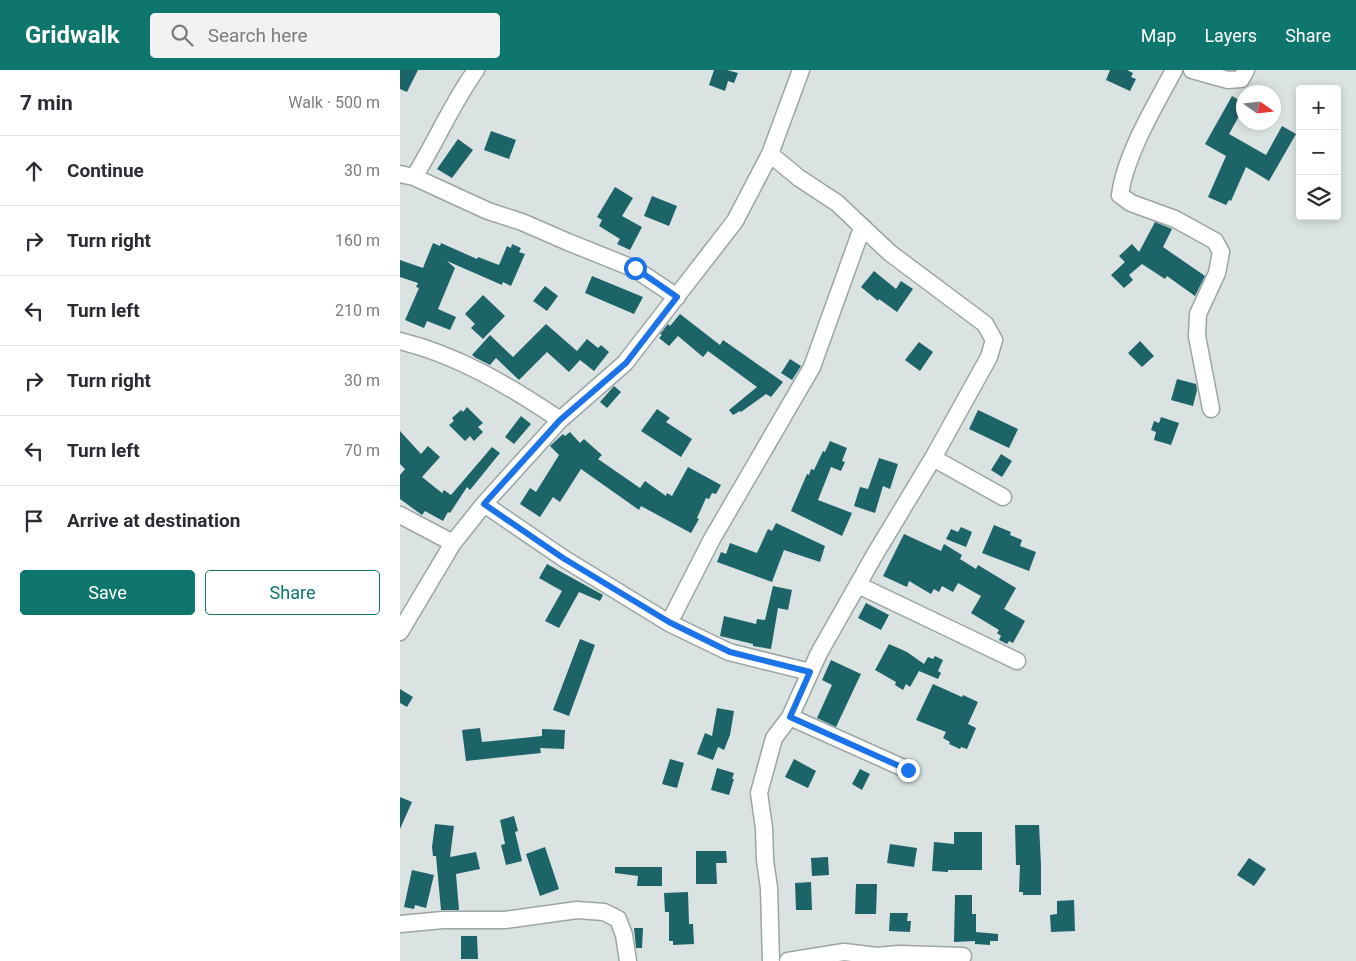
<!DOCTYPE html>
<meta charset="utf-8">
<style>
body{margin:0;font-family:Roboto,sans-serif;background:#f2f2f3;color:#2b2b33}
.controls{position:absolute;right:15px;top:15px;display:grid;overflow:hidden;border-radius:5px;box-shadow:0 2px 8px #0003}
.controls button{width:45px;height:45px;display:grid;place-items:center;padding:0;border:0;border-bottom:1px solid #e1e1e2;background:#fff;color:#2b2b33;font:25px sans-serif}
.compass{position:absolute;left:836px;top:15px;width:45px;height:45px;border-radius:50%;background:#fff;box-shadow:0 2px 8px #0003;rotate:104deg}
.stop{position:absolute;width:15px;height:15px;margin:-11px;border:4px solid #1a73e8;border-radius:50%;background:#fff}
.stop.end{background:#1a73e8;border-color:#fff;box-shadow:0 1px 5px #0008}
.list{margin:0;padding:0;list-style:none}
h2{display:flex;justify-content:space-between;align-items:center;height:65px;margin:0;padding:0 20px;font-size:21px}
h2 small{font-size:16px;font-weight:400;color:#7c7c81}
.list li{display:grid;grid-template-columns:32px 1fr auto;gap:15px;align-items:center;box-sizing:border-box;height:70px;padding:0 20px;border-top:1px solid #e1e1e2}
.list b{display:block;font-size:19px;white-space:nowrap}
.list em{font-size:16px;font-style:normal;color:#7c7c81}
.actions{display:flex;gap:10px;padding:15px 20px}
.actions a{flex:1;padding:11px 0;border:1px solid #0f766e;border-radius:5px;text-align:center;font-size:18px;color:#0f766e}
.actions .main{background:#0f766e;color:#fff}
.icon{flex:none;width:28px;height:28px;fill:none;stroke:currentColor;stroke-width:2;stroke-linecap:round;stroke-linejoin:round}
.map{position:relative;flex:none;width:956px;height:891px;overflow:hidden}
header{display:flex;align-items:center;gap:30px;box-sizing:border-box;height:70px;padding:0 25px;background:#0f766e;color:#fff}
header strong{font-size:24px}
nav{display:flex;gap:28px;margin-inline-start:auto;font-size:18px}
.search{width:350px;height:45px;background:#f2f2f3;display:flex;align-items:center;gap:12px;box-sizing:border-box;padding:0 18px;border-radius:5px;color:#7c7c81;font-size:19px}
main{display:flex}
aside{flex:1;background:#fff}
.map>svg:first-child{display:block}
</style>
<header>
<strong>Gridwalk</strong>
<div class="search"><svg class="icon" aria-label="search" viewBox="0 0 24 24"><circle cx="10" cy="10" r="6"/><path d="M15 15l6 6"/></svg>Search here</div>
<nav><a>Map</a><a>Layers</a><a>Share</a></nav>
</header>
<main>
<aside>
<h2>7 min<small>Walk · 500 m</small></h2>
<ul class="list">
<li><svg class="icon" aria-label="ahead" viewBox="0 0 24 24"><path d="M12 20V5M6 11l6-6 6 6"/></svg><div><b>Continue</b></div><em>30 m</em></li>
<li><svg class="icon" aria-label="right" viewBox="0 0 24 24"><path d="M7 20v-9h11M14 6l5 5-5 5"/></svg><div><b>Turn right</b></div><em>160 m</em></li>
<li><svg class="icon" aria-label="left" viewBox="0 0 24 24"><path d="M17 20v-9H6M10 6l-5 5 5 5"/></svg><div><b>Turn left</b></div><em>210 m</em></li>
<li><svg class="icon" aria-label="right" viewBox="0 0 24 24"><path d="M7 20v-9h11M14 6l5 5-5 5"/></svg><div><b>Turn right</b></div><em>30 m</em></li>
<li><svg class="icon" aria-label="left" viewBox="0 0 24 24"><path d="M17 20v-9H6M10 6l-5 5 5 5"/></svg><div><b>Turn left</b></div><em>70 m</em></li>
<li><svg class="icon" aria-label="arrive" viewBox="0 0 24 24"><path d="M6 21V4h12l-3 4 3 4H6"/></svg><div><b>Arrive at destination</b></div></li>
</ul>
<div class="actions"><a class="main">Save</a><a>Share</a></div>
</aside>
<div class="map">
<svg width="956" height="891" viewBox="0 0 956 891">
<rect width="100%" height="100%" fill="#dae2e2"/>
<path fill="#1d6469" d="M 0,0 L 18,0 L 7,22 L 0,19 Z
M 314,0 L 327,0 L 338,3 L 334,13 L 328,11 L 325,21 L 309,15 Z
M 710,0 L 727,0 L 733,3 L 731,7 L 736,9 L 730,21 L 706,10 Z
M 832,26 L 844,33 L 844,37 L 829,64 L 866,85 L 882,56 L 896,64 L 869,111 L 846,97 L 831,131 L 829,130 L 826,135 L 808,127 L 826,86 L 805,74 Z
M 91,61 L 116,70 L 109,89 L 84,80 Z
M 58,69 L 73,80 L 52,108 L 37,99 Z
M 215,117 L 233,128 L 222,146 L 242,157 L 230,180 L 217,174 L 220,169 L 199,156 L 202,150 L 197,147 Z
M 252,126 L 277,136 L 269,156 L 244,146 Z
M 755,152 L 772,159 L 763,177 L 805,206 L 795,226 L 767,206 L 765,209 L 742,194 L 729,205 L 733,210 L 724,218 L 711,205 L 725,192 L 719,186 L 732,174 L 739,182 Z
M 33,173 L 40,176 L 41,173 L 77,189 L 78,187 L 99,195 L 107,176 L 111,178 L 112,174 L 121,178 L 119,182 L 125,184 L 111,216 L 103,212 L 102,215 L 47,191 L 55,198 L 38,239 L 56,247 L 50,260 L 27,251 L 24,258 L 5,250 L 19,218 L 16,217 L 18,213 L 0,207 L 0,190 L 23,198 Z
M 474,201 L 496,219 L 501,211 L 513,219 L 497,242 L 479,229 L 478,231 L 461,217 Z
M 192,206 L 243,227 L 234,244 L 185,223 Z
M 145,216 L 158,226 L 147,241 L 133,231 Z
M 83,225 L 105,246 L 83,269 L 71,258 L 75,254 L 65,244 Z
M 280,244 L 320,275 L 323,270 L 383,312 L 371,327 L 366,324 L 341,342 L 340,341 L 333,345 L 329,340 L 357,317 L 308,281 L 303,287 L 278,266 L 269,276 L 259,268 L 262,265 L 260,264 L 268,254 L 270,256 Z
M 146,254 L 177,281 L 187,269 L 198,278 L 201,275 L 209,282 L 194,301 L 180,290 L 169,302 L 147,282 L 119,310 L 96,288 L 90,295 L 76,288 L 72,285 L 90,265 L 113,287 Z
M 740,271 L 754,286 L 742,297 L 728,283 Z
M 519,272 L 533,282 L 520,301 L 505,290 Z
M 390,289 L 401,296 L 392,310 L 381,303 Z
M 777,309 L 796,314 L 797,320 L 793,336 L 771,330 Z
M 214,316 L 221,322 L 207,338 L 200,332 Z
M 67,337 L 83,353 L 78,357 L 83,362 L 74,371 L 70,366 L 65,371 L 49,355 L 54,351 L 52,348 L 61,340 L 63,342 Z
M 257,339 L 270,348 L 266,352 L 292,369 L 281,387 L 241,361 Z
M 578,340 L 618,359 L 609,378 L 569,359 Z
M 121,346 L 131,354 L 114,374 L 105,367 Z
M 761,347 L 779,353 L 771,375 L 754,370 L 756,362 L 751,360 L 754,351 L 759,353 Z
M 0,361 L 21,384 L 28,376 L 40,387 L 22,407 L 42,423 L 44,420 L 51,425 L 92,377 L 100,383 L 70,420 L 67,417 L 50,443 L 48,442 L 43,451 L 25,441 L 22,445 L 0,429 L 0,405 L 5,399 L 0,394 Z
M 170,362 L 180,373 L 184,369 L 202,385 L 198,389 L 240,418 L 245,411 L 266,426 L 267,423 L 272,426 L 288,397 L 321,415 L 316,424 L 312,423 L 309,429 L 306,428 L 297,448 L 299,449 L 291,463 L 241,436 L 239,440 L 181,399 L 160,432 L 153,427 L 140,447 L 120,434 L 130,418 L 136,422 L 159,385 L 150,376 L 163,364 L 165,366 Z
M 430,371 L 447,378 L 442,391 L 445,392 L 441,401 L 431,397 L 418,430 L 452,443 L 442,466 L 391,441 L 407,404 L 409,405 L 411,399 L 414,400 L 423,381 L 425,382 Z
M 601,384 L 612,391 L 602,407 L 591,400 Z
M 479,388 L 498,394 L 490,419 L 483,416 L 475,443 L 454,436 L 460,417 L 468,419 Z
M 376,453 L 425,476 L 420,492 L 384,480 L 372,512 L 317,492 L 321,482 L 326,484 L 330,473 L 357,483 L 368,459 L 372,461 Z
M 594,455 L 611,462 L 610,465 L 622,470 L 620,476 L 636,482 L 629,501 L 582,483 Z
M 561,457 L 572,462 L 566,477 L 546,469 L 551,459 L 558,462 Z
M 504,464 L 541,481 L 544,474 L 562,485 L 560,489 L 576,499 L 578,495 L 616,518 L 604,539 L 625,551 L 613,573 L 609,571 L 607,574 L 599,570 L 601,566 L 597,563 L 599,560 L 571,543 L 581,526 L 558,513 L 553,522 L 542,516 L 539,522 L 534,519 L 531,524 L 509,511 L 507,517 L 483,506 Z
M 147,494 L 203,525 L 200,531 L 179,522 L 159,558 L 145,551 L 162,521 L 139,508 Z
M 373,516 L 392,520 L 388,540 L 378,538 L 371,579 L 353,576 L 353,574 L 320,566 L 324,546 L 356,554 L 357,549 L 365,550 Z
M 466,533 L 489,545 L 481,560 L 458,548 Z
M 180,569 L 195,575 L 169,646 L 153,640 Z
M 489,574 L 507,582 L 524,594 L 528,587 L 533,589 L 535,586 L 543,590 L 538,601 L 541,603 L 538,609 L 519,601 L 510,617 L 506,614 L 503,620 L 495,615 L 496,612 L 475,600 Z
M 431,590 L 461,604 L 436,657 L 417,648 L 432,615 L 422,610 Z
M 533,614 L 562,627 L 563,625 L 578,632 L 568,654 L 576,658 L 567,679 L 561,677 L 560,679 L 549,674 L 550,672 L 543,668 L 546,662 L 516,650 Z
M 0,619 L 13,627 L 7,637 L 0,633 Z
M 317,638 L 334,641 L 330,665 L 324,680 L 318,677 L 313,690 L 297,684 L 305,663 L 312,666 Z
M 80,658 L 82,672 L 142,666 L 142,659 L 165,660 L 164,679 L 140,678 L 141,683 L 66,691 L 62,660 Z
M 270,689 L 284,693 L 277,718 L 262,714 Z
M 394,689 L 416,701 L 408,718 L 385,707 Z
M 317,698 L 334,703 L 332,709 L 334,709 L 329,725 L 311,720 Z
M 460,699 L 470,704 L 462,720 L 452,714 Z
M 0,727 L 12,732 L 0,759 Z
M 114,746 L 118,761 L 115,762 L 122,791 L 106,795 L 101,775 L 105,774 L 100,750 Z
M 35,754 L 54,756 L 50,787 L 76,782 L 80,799 L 56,804 L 59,840 L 41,840 L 36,786 L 33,786 L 32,777 Z
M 615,755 L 639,755 L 641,794 L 641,825 L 623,825 L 623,822 L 619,822 L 620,795 L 616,795 Z
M 554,762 L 582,762 L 582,800 L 548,800 L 548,802 L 532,801 L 534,772 L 554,774 Z
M 490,774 L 517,778 L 514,797 L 487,793 Z
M 145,777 L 159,819 L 140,826 L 126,784 Z
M 296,781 L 326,781 L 327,793 L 316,793 L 317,814 L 296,814 Z
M 428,787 L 429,805 L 412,806 L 411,788 Z
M 849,788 L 866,799 L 854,816 L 837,805 Z
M 215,797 L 262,797 L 262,816 L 237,816 L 238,806 L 215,803 Z
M 12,800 L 34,805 L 26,838 L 15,835 L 14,839 L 4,837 Z
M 411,812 L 412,840 L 396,840 L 395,813 Z
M 456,814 L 477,814 L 476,844 L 455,844 Z
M 288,822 L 289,854 L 293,854 L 294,874 L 273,875 L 273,871 L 269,871 L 269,842 L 265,842 L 264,823 Z
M 555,825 L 572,825 L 572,844 L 576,844 L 576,862 L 598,864 L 598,871 L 590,871 L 590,875 L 575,874 L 575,871 L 554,872 Z
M 674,830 L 675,861 L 651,862 L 650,845 L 657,844 L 657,831 Z
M 490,843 L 508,843 L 507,851 L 511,851 L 510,862 L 489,861 Z
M 234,858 L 243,858 L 242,878 L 236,878 Z
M 61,866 L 77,866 L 78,889 L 61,889 Z"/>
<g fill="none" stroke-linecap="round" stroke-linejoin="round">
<g stroke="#9da4a4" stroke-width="19">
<path id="minor" d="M 774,0 C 755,36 725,85 720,125 L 731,133 L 775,149 L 815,171 L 821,182 L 817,203 L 798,244 L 797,266 L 811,339
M 792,0 L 828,10 L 841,9 L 846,0
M 370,84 L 399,108 L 437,133 L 490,183 L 585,254 L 594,270 L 589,287 L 533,388 L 474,486 L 419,583 L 390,647 L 374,668 L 359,723 L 364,758 L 365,790 L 369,818 L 371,891
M 0,104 L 14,107 L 88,141 L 122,152 L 168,172 L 235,199 L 277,227
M 14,107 C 36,72 52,33 76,0
M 0,271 C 58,285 111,317 160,350
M 533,388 L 603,427
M 84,434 L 163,488 L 269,553 L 329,582 L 410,602
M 0,445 L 53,473
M 458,515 L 617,591
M 269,553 L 312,469 L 412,297 L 462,158
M 0,562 L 53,473 L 84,434 L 160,350 L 225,293 L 335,151 L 370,84 L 401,0
M 390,647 L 508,700
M 0,854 L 43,850 L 105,850 L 177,840 L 204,842 L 218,849 L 224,865 L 228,891
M 388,891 L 444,882 L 477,886 L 499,884 L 563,886"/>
</g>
<use href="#minor" stroke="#fff" stroke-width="16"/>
</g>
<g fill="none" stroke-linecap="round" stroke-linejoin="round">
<path stroke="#1a73e8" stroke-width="6" d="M 235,198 L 277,227 L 226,293 L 160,350 L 84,434 L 163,488 L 269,552 L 330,582 L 410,602 L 390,647 L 508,700"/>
</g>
</svg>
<div class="controls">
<button>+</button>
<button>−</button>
<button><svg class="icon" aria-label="layers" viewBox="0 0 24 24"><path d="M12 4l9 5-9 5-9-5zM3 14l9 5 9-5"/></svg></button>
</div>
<svg class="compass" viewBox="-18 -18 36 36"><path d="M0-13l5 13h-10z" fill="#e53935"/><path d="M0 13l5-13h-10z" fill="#7c7c81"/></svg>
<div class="stop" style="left:235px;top:198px"></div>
<div class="stop end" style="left:508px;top:700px"></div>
</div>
</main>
